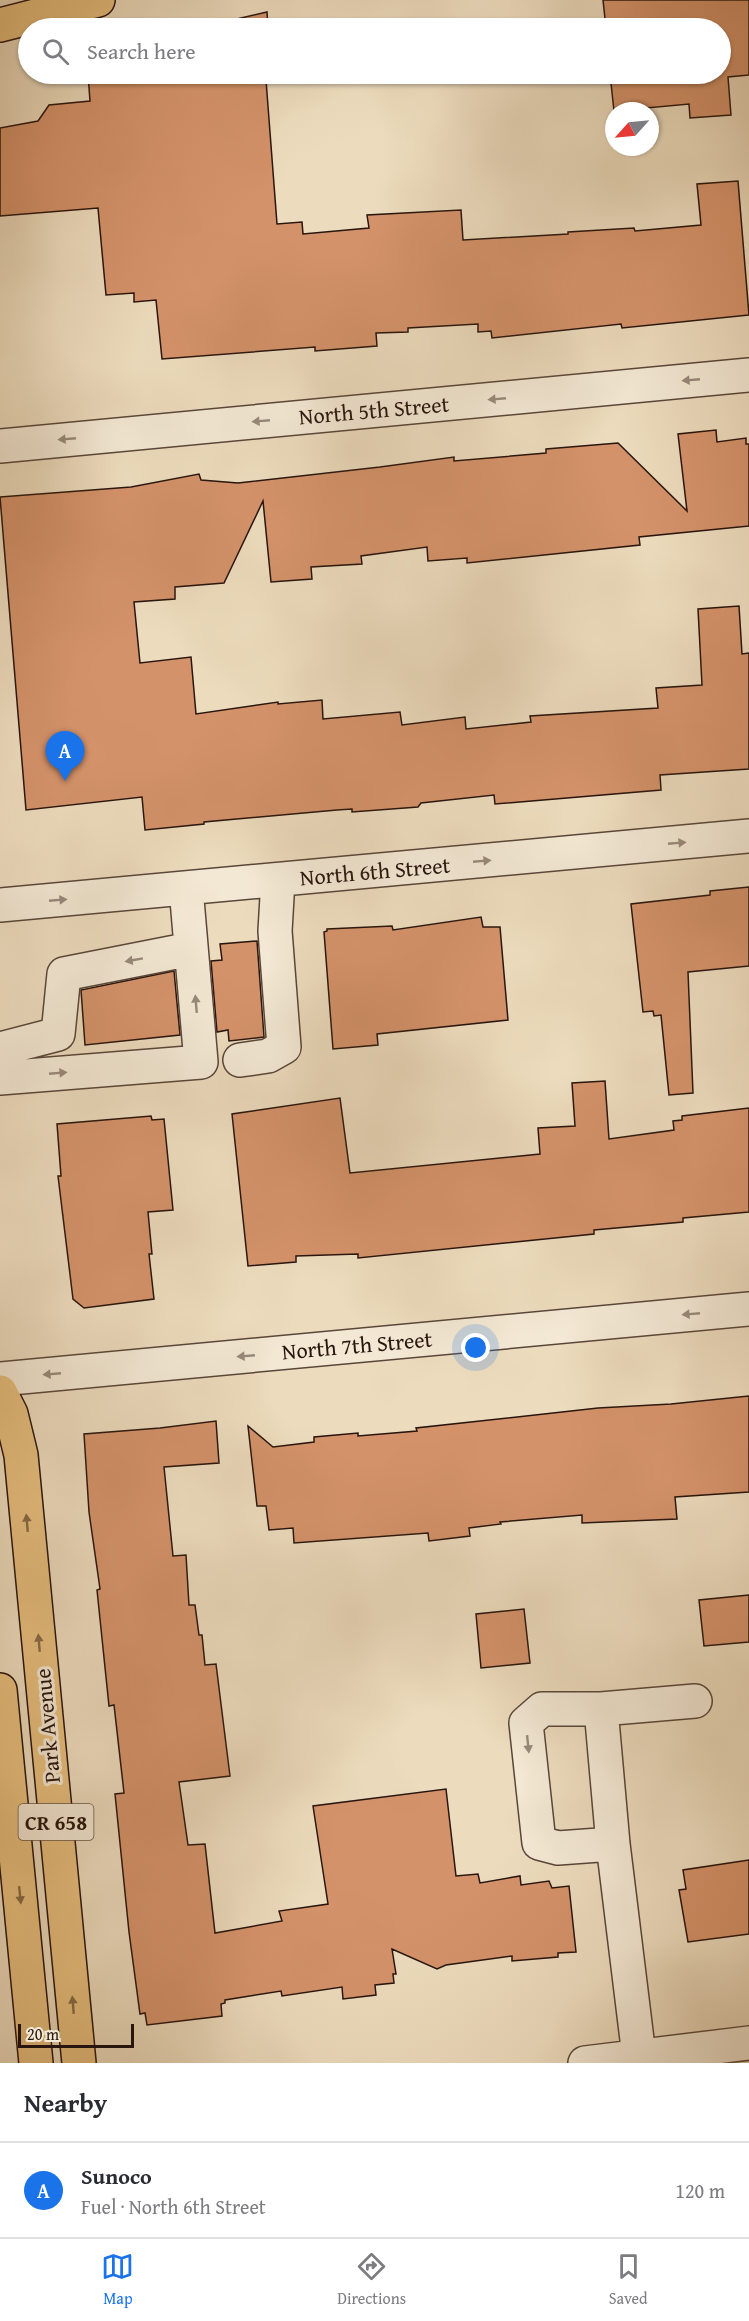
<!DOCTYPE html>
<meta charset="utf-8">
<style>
body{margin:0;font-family:"Gentium Book Plus",serif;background:#f7f7f7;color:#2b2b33}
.compass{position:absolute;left:605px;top:102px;width:54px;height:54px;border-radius:50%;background:#fff;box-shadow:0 2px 4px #0004;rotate:243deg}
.scale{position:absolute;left:18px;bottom:15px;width:116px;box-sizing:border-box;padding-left:6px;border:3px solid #28150e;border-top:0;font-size:16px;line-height:21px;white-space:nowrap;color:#28150e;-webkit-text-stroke:4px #f3e8d4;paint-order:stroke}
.you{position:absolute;left:476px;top:1348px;width:21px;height:21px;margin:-15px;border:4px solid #fff;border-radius:50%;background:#1a73e8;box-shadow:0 0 0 9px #1a73e833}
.badge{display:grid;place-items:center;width:39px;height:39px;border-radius:50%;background:#1a73e8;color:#fff;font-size:20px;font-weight:700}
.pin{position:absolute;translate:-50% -50px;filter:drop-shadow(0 2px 3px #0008)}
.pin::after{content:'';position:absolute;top:32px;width:21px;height:18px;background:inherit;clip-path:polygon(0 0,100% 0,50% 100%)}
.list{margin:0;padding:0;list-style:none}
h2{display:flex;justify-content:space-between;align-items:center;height:78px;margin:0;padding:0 24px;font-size:26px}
h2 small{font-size:20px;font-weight:400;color:#7c7c81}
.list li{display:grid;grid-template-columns:39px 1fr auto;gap:18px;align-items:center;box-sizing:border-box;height:96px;padding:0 24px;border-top:2px solid #e1e1e2}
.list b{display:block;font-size:22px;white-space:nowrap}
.list p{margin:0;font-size:20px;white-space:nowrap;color:#7c7c81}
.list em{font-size:20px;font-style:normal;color:#7c7c81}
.icon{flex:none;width:33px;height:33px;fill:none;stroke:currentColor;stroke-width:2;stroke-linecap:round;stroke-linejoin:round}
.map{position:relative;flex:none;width:749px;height:2063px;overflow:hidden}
.search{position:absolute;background:#fff;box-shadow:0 2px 4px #0004;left:18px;right:18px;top:18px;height:66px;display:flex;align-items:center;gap:15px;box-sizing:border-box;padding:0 21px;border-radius:33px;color:#7c7c81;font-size:22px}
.sheet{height:174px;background:#fff}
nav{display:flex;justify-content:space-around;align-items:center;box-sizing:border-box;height:84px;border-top:2px solid #e1e1e2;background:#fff;font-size:16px;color:#7c7c81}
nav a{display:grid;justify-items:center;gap:3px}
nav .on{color:#1a73e8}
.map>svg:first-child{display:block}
</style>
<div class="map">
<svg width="749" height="2063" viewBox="0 0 749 2063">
<rect width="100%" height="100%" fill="#ecdbbd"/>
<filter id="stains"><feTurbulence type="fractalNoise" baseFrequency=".00333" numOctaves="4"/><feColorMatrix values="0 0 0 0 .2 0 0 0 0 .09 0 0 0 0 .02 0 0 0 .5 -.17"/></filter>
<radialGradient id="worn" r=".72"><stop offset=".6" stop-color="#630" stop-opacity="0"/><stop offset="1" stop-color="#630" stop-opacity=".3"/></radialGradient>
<path fill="#d4926a" stroke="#28150e" stroke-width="1.5" d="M 603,0 L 749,0 L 749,75 L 728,77 L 731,115 L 690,118 L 689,104 L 614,111 L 610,74 L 720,74 L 720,28 L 606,28 Z
M 267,12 L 268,28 L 198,28 Z
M 88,74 L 271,74 L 272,79 L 266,80 L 277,224 L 302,222 L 303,234 L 369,228 L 367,215 L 461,210 L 463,240 L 568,234 L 568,232 L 634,228 L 635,231 L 701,225 L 697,184 L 738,181 L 749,315 L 622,328 L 621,324 L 492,338 L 491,331 L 478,332 L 478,324 L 408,328 L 408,332 L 376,333 L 377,346 L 315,351 L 315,347 L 162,359 L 156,300 L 134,302 L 134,293 L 106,295 L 98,208 L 0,216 L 0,128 L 38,121 L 49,105 L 90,101 Z
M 716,430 L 717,442 L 746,438 L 746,444 L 749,444 L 749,526 L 639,537 L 640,545 L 467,563 L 467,558 L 428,561 L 427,547 L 361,556 L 362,564 L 311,567 L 312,579 L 271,582 L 263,501 L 224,583 L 175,587 L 175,599 L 134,602 L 140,663 L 191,657 L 196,714 L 278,702 L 278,704 L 322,700 L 323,719 L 400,712 L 402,725 L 465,717 L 466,729 L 531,722 L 530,716 L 658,708 L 656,688 L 702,685 L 698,609 L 739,606 L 742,654 L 749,653 L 749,769 L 660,775 L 661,790 L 495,804 L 494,795 L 421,803 L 418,807 L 352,812 L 352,809 L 337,810 L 204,822 L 204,824 L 145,830 L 142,797 L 26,810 L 0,497 L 131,487 L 199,474 L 201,480 L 238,483 L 380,467 L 454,457 L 454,461 L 546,453 L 546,449 L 618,443 L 687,511 L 678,434 Z
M 749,887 L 749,966 L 688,972 L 693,1093 L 669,1095 L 661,1015 L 654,1016 L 653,1011 L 643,1012 L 631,904 L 710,895 L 710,891 Z
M 481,917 L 483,927 L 500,927 L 508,1020 L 377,1034 L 378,1045 L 333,1049 L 324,932 L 327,931 L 327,929 L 392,926 L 393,930 Z
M 257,941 L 264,1037 L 229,1041 L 228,1030 L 217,1032 L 211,961 L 222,960 L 220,944 Z
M 174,971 L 180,1035 L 85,1045 L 81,990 Z
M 605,1081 L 609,1139 L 674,1130 L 673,1121 L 682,1120 L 682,1116 L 749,1108 L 749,1212 L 683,1218 L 683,1222 L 594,1230 L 594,1234 L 358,1258 L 358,1254 L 296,1256 L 296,1262 L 248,1266 L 232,1114 L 340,1098 L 350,1173 L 540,1154 L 538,1128 L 575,1126 L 572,1083 Z
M 151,1116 L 152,1120 L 164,1119 L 173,1210 L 148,1212 L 152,1254 L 149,1254 L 154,1299 L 84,1308 L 73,1299 L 58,1176 L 61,1176 L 57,1124 Z
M 749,1396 L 749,1492 L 675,1497 L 677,1519 L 582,1523 L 582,1515 L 500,1522 L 501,1524 L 469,1528 L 470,1536 L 429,1541 L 428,1533 L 294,1543 L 293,1528 L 269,1530 L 266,1506 L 257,1506 L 248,1426 L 273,1447 L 314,1442 L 314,1437 L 358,1433 L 358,1436 L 417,1431 L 416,1428 L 598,1408 L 671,1404 Z
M 216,1421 L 219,1463 L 164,1467 L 173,1556 L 186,1555 L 189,1605 L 195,1605 L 199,1635 L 202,1635 L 205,1665 L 216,1664 L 230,1776 L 179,1782 L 188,1845 L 205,1844 L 215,1933 L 282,1921 L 279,1911 L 328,1904 L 313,1806 L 446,1789 L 456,1876 L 478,1874 L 480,1883 L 520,1876 L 521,1885 L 549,1881 L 552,1888 L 569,1886 L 576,1952 L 558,1953 L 558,1957 L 512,1961 L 512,1956 L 446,1965 L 437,1969 L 392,1949 L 396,1974 L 393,1974 L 394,1983 L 375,1985 L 376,1995 L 343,1999 L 342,1987 L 282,1996 L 281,1991 L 225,2000 L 225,2003 L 221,2004 L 222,2016 L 147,2025 L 145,2013 L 140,2014 L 129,1932 L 115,1794 L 124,1793 L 114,1705 L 109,1706 L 97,1590 L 100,1589 L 89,1512 L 84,1434 L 160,1428 Z
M 749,1595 L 749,1642 L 704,1646 L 699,1600 Z
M 524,1609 L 530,1663 L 481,1668 L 476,1614 Z
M 749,1860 L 749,1934 L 688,1942 L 679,1890 L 686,1889 L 683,1870 Z"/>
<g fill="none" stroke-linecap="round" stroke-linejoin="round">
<g stroke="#59463a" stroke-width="36">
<path id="minor" d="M 0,446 L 749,375
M 0,905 L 749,836
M 0,1049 L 58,1034 L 64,974 L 191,949
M 240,1060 L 268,1056 L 284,1047 L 275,931 L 278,880
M 0,1078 L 201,1062 L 186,888
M 0,1379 L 749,1309
M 601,1709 L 542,1709 L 526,1723 L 539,1843 L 558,1848 L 613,1844
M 639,2056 L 613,1844 L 601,1709 L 695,1701
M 585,2063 L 749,2043"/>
</g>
<g stroke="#28150e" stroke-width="36">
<path id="major" d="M 0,25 L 98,0
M 0,1392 L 11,1414 L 21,1455 L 79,2063
M 0,1690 L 36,2063"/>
</g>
<use href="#minor" stroke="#f3e8d4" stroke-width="33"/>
<use href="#major" stroke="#e6be7e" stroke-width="33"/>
</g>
<defs><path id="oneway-solid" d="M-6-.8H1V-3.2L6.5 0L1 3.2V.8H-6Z" transform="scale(1.5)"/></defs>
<g fill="#98897b">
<use href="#oneway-solid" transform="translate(691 380) rotate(175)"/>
<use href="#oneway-solid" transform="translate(497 399) rotate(175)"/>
<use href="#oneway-solid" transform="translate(261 421) rotate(175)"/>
<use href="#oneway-solid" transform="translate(67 439) rotate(175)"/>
<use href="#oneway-solid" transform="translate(677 843) rotate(-5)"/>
<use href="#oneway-solid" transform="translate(482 861) rotate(-5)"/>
<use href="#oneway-solid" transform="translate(58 900) rotate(-5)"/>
<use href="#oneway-solid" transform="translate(134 960) rotate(170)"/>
<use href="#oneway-solid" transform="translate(196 1004) rotate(-95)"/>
<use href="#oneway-solid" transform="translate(58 1073) rotate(-5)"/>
<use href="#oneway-solid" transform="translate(691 1314) rotate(175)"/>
<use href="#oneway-solid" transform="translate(246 1356) rotate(175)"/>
<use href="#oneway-solid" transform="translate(52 1374) rotate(175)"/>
<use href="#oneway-solid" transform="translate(528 1744) rotate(84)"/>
</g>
<g fill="#876a46">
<use href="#oneway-solid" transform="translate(27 1523) rotate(-95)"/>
<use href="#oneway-solid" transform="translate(39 1643) rotate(-95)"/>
<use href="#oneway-solid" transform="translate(20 1895) rotate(84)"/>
<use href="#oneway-solid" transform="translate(73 2005) rotate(-95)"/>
</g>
<g text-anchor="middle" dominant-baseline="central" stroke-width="6" stroke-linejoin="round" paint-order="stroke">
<rect fill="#f3e8d4" stroke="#655449" stroke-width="1.5" x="18.5" y="1804" width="75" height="36" rx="4.5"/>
<g font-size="21" font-weight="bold" fill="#28150e">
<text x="56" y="1822">CR 658</text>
</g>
<g font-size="22" fill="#28150e" stroke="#f3e8d4">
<text transform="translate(374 410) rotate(-5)">North 5th Street</text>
<text transform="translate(375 871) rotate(-5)">North 6th Street</text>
<text transform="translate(357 1345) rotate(-5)">North 7th Street</text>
<text transform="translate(47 1726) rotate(-95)">Park Avenue</text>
</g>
</g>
<rect width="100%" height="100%" filter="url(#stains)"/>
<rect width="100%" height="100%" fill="url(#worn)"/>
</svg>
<svg class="compass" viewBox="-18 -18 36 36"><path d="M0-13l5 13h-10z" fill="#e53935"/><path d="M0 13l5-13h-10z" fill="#7c7c81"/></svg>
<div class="scale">20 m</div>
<div class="you"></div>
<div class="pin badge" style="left:65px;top:781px">A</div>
<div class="search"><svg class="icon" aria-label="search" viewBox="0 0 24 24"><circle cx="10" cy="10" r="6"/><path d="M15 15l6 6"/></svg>Search here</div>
</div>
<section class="sheet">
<h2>Nearby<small></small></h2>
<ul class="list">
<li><span class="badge">A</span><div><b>Sunoco</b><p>Fuel · North 6th Street</p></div><em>120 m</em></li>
</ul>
</section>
<nav>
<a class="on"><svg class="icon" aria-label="map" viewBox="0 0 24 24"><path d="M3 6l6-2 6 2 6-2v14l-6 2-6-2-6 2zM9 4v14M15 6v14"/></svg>Map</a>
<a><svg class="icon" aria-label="directions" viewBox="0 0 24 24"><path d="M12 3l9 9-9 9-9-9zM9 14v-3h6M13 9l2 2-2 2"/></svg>Directions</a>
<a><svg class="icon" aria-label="saved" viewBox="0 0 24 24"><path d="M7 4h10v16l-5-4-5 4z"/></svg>Saved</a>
</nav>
